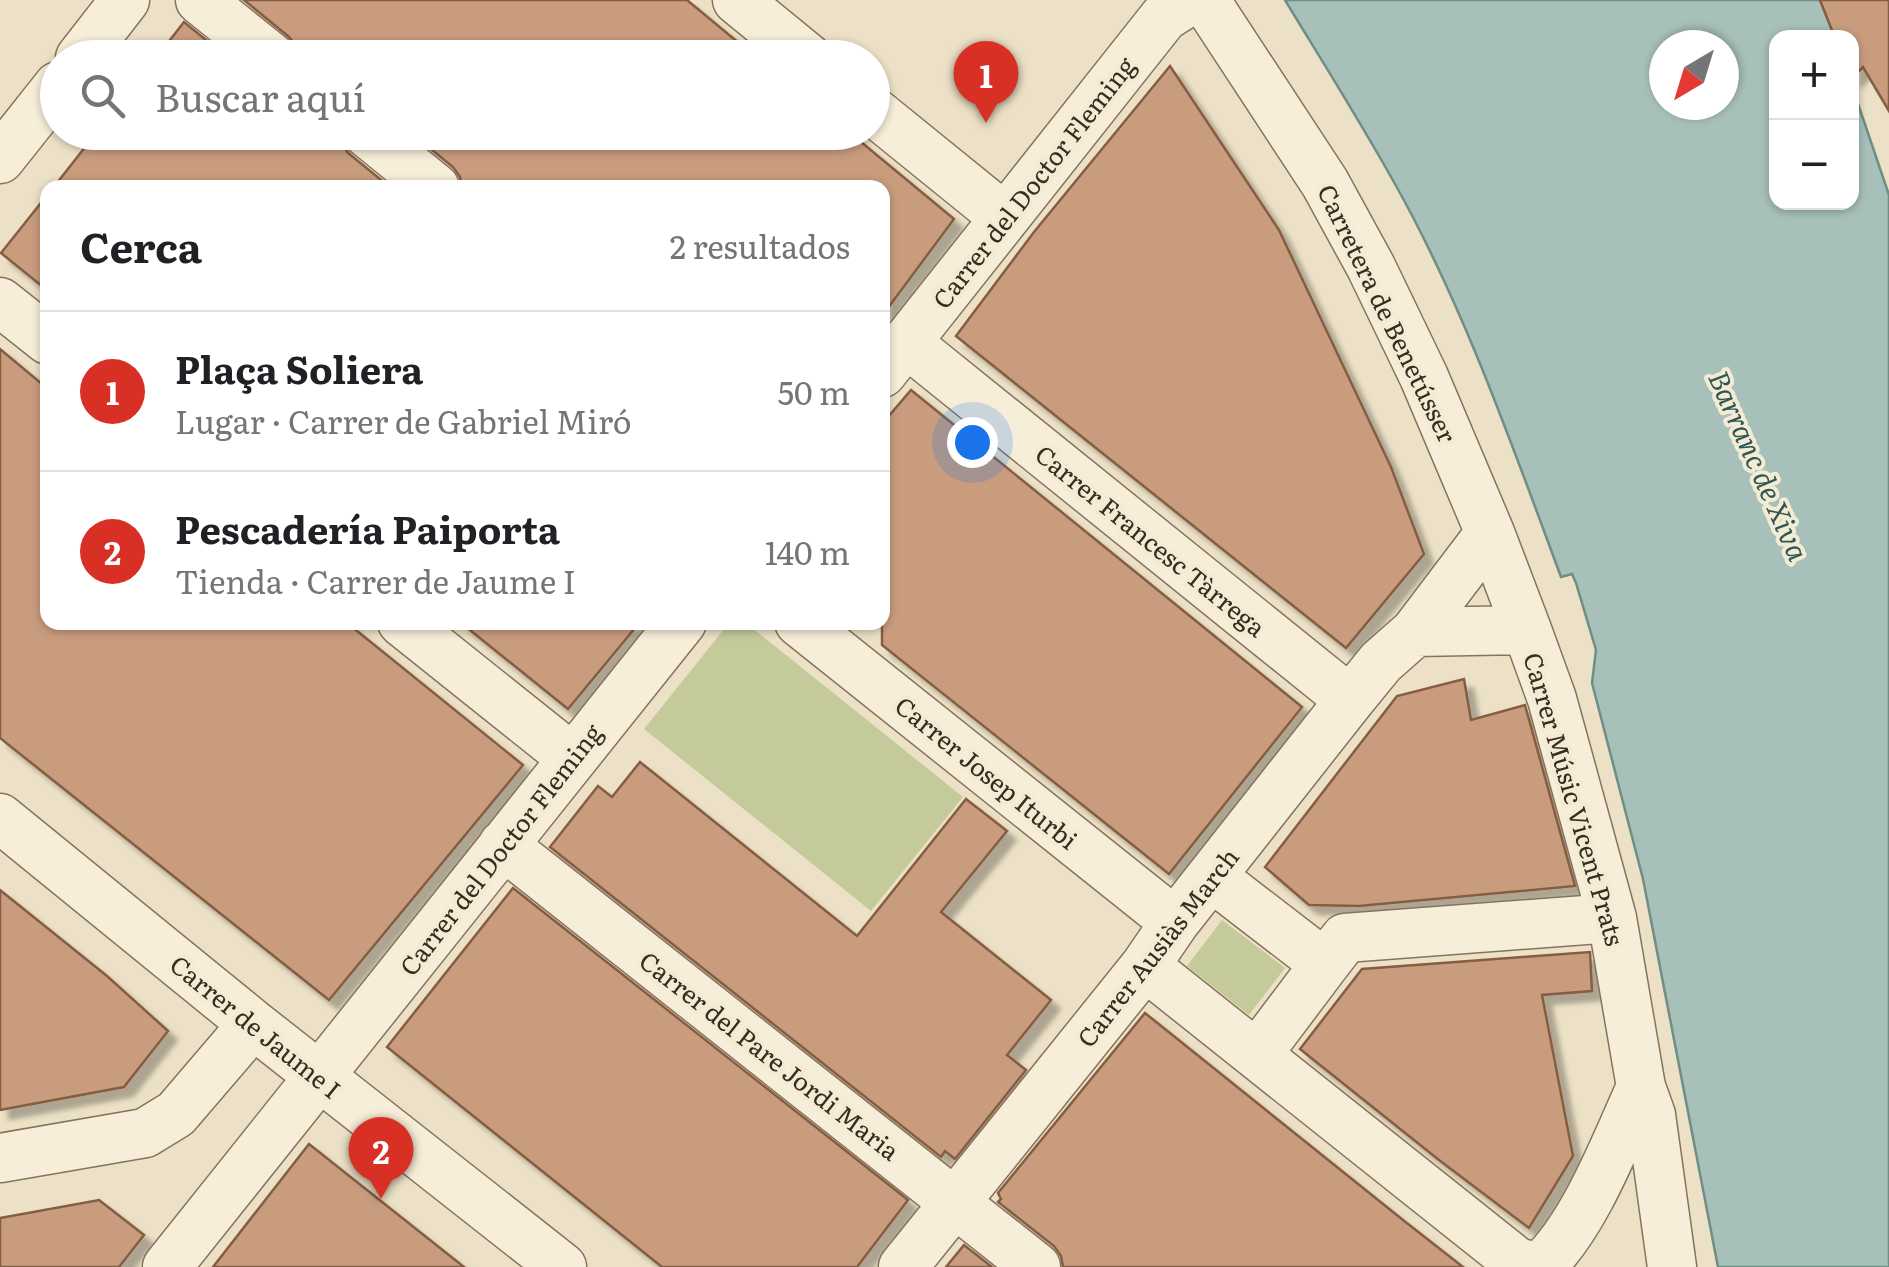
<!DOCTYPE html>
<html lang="es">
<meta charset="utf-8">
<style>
body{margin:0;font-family:Literata,serif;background:#f2f2f2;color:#202124}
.controls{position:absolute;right:30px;top:30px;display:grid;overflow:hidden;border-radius:20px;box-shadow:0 2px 8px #0004}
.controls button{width:90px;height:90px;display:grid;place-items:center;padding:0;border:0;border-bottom:2px solid #e0e0e0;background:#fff;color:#202124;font:50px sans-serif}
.compass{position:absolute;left:1649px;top:30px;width:90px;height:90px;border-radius:50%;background:#fff;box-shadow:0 2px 8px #0004;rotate:218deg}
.you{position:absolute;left:972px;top:442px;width:35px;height:35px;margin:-25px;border:8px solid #fff;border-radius:50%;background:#1a73e8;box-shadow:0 0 0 15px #1a73e833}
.badge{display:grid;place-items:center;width:65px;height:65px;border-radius:50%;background:#d93025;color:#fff;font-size:32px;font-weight:700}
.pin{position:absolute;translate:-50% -82px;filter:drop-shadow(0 2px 5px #0008)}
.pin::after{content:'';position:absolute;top:52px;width:35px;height:30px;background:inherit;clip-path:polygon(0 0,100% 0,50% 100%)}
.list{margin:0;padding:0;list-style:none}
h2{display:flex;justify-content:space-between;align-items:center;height:130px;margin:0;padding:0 40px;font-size:42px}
h2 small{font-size:32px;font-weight:400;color:#757577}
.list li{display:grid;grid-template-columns:65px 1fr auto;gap:30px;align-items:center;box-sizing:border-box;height:160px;padding:0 40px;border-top:2px solid #e0e0e0}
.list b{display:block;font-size:38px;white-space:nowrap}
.list p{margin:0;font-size:32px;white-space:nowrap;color:#757577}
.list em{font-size:32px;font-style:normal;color:#757577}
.icon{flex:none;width:55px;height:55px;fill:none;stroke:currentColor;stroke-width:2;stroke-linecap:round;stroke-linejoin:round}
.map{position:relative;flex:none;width:1889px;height:1267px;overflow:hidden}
.search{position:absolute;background:#fff;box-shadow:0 2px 8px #0004;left:40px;top:40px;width:850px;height:110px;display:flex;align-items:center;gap:25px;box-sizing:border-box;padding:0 35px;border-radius:55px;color:#757577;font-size:38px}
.panel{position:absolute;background:#fff;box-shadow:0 2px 8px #0004;left:40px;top:180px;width:850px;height:450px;border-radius:20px}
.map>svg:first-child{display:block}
</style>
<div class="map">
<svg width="1889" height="1267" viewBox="0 0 1889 1267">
<defs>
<filter id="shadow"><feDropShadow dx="9" dy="9" stdDeviation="2.5" flood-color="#0004"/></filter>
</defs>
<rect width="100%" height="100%" fill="#ece1c6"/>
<path fill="#c5ca9a" d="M 729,623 L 746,623 L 963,797 L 871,911 L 644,729 Z
M 1222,920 L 1285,968 L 1249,1015 L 1187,966 Z"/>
<path fill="#a7c0b9" stroke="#6e8e86" stroke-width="2.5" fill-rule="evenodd" d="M 1285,0 L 1820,0 L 1835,37 L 1776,38 L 1776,202 L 1852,202 L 1852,86 L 1889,195 L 1889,1267 L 1718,1267 L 1643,879 L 1592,683 L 1596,650 L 1576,583 L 1572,574 L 1561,577 C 1512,445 1464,307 1395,184 C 1360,121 1322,61 1285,0 ZM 1664,45 L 1724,45 L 1724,105 L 1664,105 Z"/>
<path fill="#c99c7e" stroke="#855d43" stroke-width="2.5" filter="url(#shadow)" d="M 244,0 L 687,0 L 757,58 L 299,58 L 297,47 L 289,37 Z
M 1820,0 L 1889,0 L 1889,111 L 1863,67 L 1852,78 L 1852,38 L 1835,38 Z
M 184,22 L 228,58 L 156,58 Z
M 1170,66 L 1279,230 L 1391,467 L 1424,554 L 1346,648 L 956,336 L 1034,232 Z
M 97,132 L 339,132 L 341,143 L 348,153 L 391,188 L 53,188 Z
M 410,132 L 849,132 L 954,219 L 882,316 L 882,188 L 462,188 L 460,177 L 453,167 Z
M 48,194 L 48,291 L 1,253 Z
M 0,349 L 48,389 L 48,622 L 346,622 L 523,765 L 329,1000 L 0,738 Z
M 911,390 L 1302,707 L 1169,874 L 882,645 L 882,424 Z
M 460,622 L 640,622 L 568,709 Z
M 1464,679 L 1471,720 L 1525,705 L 1575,886 L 1359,906 L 1309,905 L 1265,867 L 1397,696 Z
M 640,762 L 857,936 L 966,799 L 1007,831 L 941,912 L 1051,1000 L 1007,1055 L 1026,1070 L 955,1159 L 945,1151 L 941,1157 L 550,847 L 598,786 L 612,797 Z
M 513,888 L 908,1200 L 857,1267 L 662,1267 L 387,1047 Z
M 0,890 L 107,976 L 168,1031 L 124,1087 L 0,1110 Z
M 1590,952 L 1592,991 L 1542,995 L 1573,1156 L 1529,1228 L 1439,1160 L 1300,1049 L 1362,969 Z
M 1145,1013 L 1403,1220 L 1463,1267 L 1063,1267 L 1061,1256 L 1054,1246 L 998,1202 L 1001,1199 L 998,1193 Z
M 309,1144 L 464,1267 L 213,1267 Z
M 99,1200 L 144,1235 L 119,1267 L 0,1267 L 0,1218 Z
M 964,1245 L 992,1267 L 946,1267 Z"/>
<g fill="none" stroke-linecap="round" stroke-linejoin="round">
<g stroke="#87735c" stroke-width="51">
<path id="minor" d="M 200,0 L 272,58
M 737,0 L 808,58
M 1205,0 L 1325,183 L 1371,267 L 1424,377 L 1490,533 L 1527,630 L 1552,699 L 1612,918 L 1641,1087 L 1651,1115 L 1672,1267
M 80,58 L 125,0
M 872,110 L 1004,217
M 366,132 L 435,188
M 0,159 L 58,86
M 0,302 L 48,340
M 907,343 L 1350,700
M 882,373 L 1164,17 L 1191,0
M 402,622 L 571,757
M 799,622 L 1175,922
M 1415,632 L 1527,630
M 0,818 L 253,1024 L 562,1267
M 503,845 L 1036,1267
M 1212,877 L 1325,964 L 1258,1053
M 1325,964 L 1345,938 L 1612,918
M 1145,966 L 1517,1262 L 1536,1267
M 0,1158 L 145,1133 L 176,1114 L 253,1024
M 167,1267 L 682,622
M 903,1267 L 1145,966 L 1175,922 L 1350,700 L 1381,662 L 1415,632 L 1490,533
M 1540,1267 C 1584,1227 1616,1142 1641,1087"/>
</g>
<use href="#minor" stroke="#f7eed9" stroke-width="48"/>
</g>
<g text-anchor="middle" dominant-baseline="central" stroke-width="8" stroke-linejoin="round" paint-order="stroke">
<g font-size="25" fill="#382b20" stroke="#f4ebd5">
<text transform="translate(1033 182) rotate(-52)">Carrer del Doctor Fleming</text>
<text transform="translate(1388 313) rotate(64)">Carretera de Benetússer</text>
<text transform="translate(1151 540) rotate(39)">Carrer Francesc Tàrrega</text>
<text transform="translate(987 772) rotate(39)">Carrer Josep Iturbi</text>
<text transform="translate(1575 799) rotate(74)">Carrer Músic Vicent Prats</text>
<text transform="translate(500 849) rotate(-52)">Carrer del Doctor Fleming</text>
<text transform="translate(1157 947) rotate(-52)">Carrer Ausiàs March</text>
<text transform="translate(256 1026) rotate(39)">Carrer de Jaume I</text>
<text transform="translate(770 1055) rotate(38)">Carrer del Pare Jordi Maria</text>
</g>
<g font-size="28" font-style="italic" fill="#305754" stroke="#f4ebd5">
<text transform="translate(1760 465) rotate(66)">Barranc de Xiva</text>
</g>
</g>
</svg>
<div class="controls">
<button>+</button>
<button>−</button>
</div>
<svg class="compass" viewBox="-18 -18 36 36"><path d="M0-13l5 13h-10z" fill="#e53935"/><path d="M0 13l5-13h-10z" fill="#757577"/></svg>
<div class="you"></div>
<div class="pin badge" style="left:986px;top:123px">1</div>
<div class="pin badge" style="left:381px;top:1199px">2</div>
<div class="search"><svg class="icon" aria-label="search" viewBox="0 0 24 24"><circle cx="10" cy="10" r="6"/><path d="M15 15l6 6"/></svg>Buscar aquí</div>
<section class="panel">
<h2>Cerca<small>2 resultados</small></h2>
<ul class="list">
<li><span class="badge">1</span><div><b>Plaça Soliera</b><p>Lugar · Carrer de Gabriel Miró</p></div><em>50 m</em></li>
<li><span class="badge">2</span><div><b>Pescadería Paiporta</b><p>Tienda · Carrer de Jaume I</p></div><em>140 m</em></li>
</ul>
</section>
</div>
